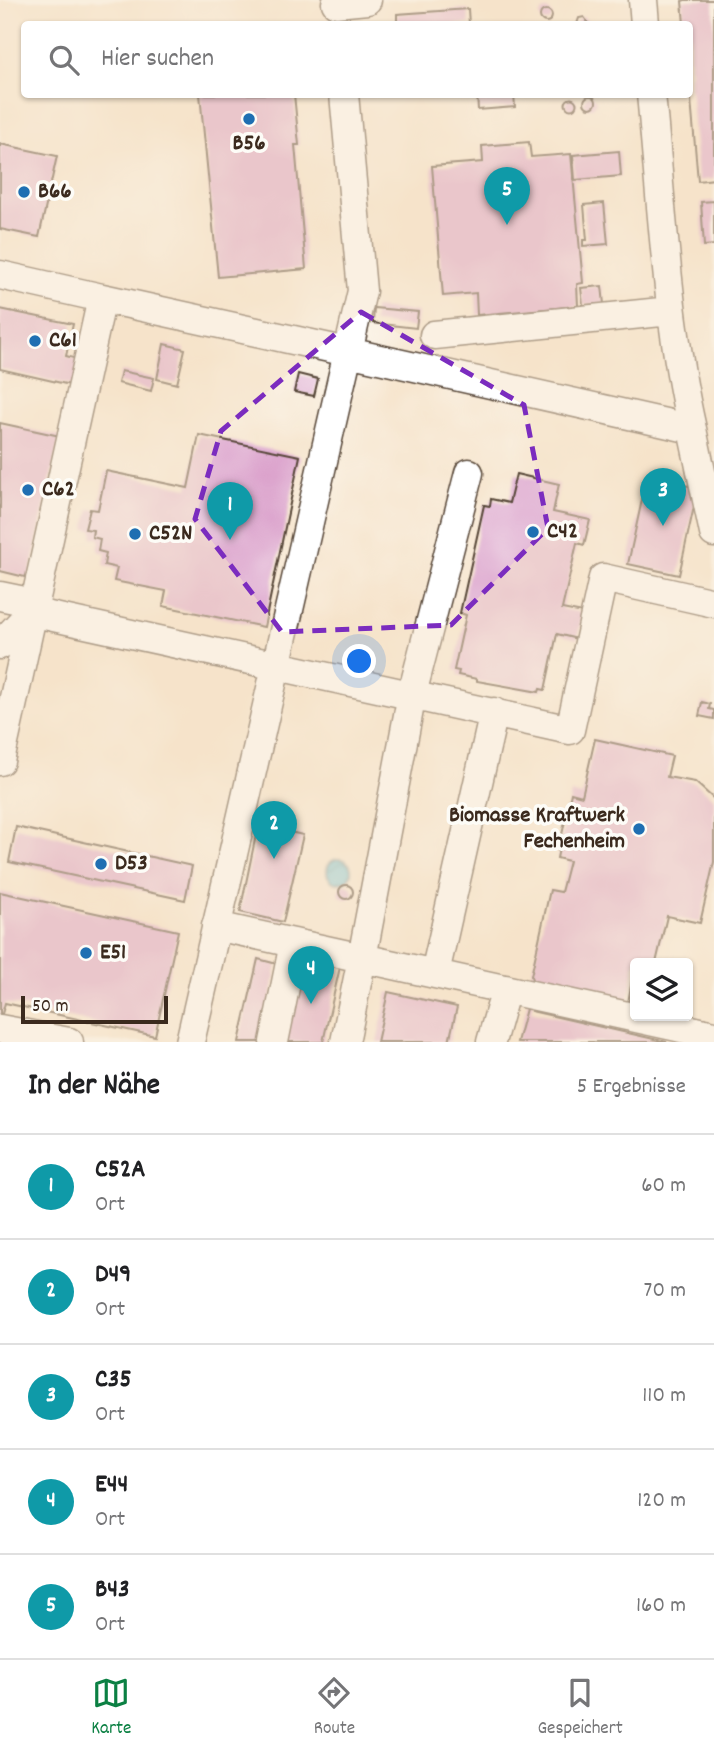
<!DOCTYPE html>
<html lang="de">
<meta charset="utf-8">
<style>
body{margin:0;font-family:Dekko,sans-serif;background:#f2f2f2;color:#202124}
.controls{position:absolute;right:21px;bottom:21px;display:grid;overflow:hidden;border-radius:7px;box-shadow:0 2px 5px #0004}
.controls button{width:63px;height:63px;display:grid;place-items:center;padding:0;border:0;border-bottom:2px solid #e0e0e0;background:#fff;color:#202124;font:35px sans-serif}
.scale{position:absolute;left:21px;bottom:18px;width:147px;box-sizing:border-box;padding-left:7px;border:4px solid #3b2a1e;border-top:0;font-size:19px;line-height:24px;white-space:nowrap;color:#3b2a1e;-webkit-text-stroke:5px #fdfcf7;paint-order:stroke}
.you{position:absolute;left:360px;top:662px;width:24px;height:24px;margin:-18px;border:5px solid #fff;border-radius:50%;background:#1a73e8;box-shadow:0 0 0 10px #1a73e833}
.badge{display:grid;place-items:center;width:46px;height:46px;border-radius:50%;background:#0b8043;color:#fff;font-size:23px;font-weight:700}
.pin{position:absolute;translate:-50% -58px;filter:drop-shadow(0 2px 4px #0008)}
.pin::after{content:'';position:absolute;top:37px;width:24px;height:21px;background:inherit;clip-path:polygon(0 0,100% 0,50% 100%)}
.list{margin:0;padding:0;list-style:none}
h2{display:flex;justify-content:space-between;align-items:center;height:91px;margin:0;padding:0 28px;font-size:30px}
h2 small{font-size:23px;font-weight:400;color:#757577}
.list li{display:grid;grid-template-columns:46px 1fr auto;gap:21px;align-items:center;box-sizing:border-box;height:105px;padding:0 28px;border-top:2px solid #e0e0e0}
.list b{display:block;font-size:26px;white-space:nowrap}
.list p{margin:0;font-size:23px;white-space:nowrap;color:#757577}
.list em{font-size:23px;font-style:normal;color:#757577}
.icon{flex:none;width:38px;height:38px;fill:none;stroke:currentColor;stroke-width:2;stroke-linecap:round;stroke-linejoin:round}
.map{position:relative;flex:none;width:714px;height:1042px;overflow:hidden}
.search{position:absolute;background:#fff;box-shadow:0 2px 5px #0004;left:21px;right:21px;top:21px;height:77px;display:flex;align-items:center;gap:18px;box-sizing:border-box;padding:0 24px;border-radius:7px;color:#757577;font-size:26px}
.sheet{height:616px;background:#fff}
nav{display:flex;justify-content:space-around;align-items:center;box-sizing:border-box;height:98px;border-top:2px solid #e0e0e0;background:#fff;font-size:19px;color:#757577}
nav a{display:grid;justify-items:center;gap:4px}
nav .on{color:#0b8043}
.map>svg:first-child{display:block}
</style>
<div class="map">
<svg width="714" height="1042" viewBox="0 0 714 1042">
<defs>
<pattern id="water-waves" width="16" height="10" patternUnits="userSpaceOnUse" patternTransform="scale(1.75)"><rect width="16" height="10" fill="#52b7d0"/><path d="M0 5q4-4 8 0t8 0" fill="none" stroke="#4595a8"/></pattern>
</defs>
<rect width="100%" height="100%" fill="#fdfcf7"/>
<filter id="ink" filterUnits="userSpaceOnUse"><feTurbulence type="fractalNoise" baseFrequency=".0143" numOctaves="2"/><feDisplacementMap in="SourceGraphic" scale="14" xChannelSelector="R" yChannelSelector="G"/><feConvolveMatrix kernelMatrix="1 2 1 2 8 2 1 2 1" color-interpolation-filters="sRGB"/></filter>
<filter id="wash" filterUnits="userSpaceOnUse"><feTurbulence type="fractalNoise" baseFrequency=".00686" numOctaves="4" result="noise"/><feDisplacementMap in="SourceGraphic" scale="28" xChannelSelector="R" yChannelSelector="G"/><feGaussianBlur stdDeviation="1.57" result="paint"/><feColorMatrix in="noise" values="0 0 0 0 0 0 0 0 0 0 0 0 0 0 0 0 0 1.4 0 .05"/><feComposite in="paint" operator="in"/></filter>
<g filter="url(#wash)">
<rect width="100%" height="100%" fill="#f6e3ca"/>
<path fill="url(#water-waves)" stroke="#467077" stroke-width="2" d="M327 871a12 12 0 1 1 24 0a12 12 0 1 1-24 0Z"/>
<g id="blocks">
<path fill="#dba2cc" d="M 685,0 L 714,0 L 714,179 L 698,181 L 690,88 L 690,24 L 684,24 L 682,1 Z
M 468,9 L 469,24 L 397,24 L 397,14 Z
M540 16a6 6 0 1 1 12 0a6 6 0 1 1-12 0Z
M 584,17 L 589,24 L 577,24 L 579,18 Z
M 200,94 L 294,94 L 299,145 L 295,145 L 306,269 L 218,277 Z
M 477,94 L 514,94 L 515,107 L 478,110 Z
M584 102a6 6 0 1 1 12 0a6 6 0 1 1-12 0Z
M565.5 104a5.5 5.5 0 1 1 11 0a5.5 5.5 0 1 1-11 0Z
M 529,142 L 531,157 L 571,154 L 583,283 L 577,284 L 578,306 L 477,315 L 476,293 L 443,296 L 432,166 L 483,162 L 482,146 Z
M 0,144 L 57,156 L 39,237 L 0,229 Z
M 619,151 L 621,176 L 575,180 L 573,155 Z
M 714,201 L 714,245 L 704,246 L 701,202 Z
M 604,203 L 608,244 L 583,246 L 583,240 L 587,240 L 584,205 Z
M 602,286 L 604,304 L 583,305 L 581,288 Z
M 374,308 L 418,312 L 416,328 L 373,323 Z
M 0,309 L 73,324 L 66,356 L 85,361 L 79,387 L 0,369 Z
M 164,344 L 185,349 L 177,384 L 157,379 Z
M 121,371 L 154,378 L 151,391 L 118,383 Z
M 298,374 L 318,379 L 314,396 L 294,392 Z
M 0,423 L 60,436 L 29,578 L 0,571 Z
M 199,435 L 300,456 L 264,627 L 163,606 L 166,591 L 114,581 L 117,568 L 104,565 L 106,553 L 98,551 L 100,539 L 92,537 L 93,530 L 85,529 L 90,509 L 98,510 L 106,471 L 188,488 Z
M 516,474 L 559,484 L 553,512 L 590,520 L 584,545 L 577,543 L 562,609 L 583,613 L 577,639 L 557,634 L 545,690 L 540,689 L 539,692 L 477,681 L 477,679 L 458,675 L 459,671 L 454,670 L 466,615 L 460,613 L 484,505 L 490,506 L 491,499 L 509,503 Z
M 647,477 L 698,488 L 679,575 L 628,564 Z
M 702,702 L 710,704 L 709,709 L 714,710 L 714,719 L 699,716 Z
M 595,739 L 672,756 L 667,777 L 695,782 L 714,799 L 714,862 L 700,923 L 667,916 L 656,963 L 635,963 L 628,1003 L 537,984 L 531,1011 L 667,1042 L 517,1042 L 533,983 L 531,976 L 550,890 L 561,892 L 569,861 L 557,858 L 571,793 L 582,796 Z
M 258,825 L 303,835 L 283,922 L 240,912 Z
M 16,827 L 192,866 L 185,900 L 9,862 Z
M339 892a7 7 0 1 1 14 0a7 7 0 1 1-14 0Z
M 0,892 L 178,931 L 155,1036 L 5,1003 L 0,1021 Z
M 301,958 L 340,967 L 323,1042 L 282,1042 Z
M 258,959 L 277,964 L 263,1042 L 239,1042 Z
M 388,992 L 457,1007 L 449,1042 L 377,1042 Z"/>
</g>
</g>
<g filter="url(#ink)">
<use href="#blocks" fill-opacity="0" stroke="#574638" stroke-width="2"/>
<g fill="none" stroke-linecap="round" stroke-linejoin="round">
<g stroke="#574638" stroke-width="31">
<path id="minor" d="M 643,0 L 645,24
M 336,3 L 367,0
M 0,275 L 102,298 L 0,761
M 102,298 L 348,352 L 362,291 L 344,94
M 434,335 L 671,311
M 692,429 L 714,533
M 469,473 L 412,694 L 362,958 L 714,1035
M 0,596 L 34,603
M 0,645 L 31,612 L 570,730 L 603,578 L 714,603
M 216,926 L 362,958 L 345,1042
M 435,973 L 494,712
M 0,1029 L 69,1042
M 190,1042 L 348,352 L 692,429 C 667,319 662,207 651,94
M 274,1042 L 294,943
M 491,1042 L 506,989"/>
</g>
<use href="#minor" stroke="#fff" stroke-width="28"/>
</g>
</g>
<path d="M0 0H714V1042H0ZM 361,312 L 524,405 L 548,528 L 451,625 L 282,632 L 195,519 L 221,431 Z" fill="#f6e3ca" fill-opacity=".55" fill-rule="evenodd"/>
<path fill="none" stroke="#7b2cbf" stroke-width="5" stroke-dasharray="14 9" stroke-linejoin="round" d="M 361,312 L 524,405 L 548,528 L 451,625 L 282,632 L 195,519 L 221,431 Z"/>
<g fill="#1f6fb2" stroke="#fdfcf7" stroke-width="2.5">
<circle cx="249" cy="119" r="7"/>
<circle cx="24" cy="192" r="7"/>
<circle cx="35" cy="341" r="7"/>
<circle cx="28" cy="490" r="7"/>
<circle cx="533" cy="532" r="7"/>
<circle cx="135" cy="534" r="7"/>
<circle cx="639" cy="829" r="7"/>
<circle cx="101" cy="864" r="7"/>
<circle cx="86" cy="953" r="7"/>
</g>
<g text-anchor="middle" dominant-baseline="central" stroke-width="7" stroke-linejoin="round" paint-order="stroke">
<g font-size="23" font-weight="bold" fill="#3b2a1e" stroke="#fdfcf7" text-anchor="start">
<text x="249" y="144" text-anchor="middle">B56</text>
<text x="38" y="192">B66</text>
<text x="49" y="341">C61</text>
<text x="42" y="490">C62</text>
<text x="547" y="532">C42</text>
<text x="149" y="534">C52N</text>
<text x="625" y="816" text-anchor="end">Biomasse Kraftwerk<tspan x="625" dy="26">Fechenheim</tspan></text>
<text x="115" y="864">D53</text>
<text x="100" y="953">E51</text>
</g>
</g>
</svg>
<div class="controls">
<button><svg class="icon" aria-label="layers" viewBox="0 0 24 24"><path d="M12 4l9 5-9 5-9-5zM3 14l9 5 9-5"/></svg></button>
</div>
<div class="scale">50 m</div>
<div class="you"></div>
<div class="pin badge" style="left:230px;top:540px;background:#0f9aa8">1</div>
<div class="pin badge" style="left:274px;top:859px;background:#0f9aa8">2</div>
<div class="pin badge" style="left:663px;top:526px;background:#0f9aa8">3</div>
<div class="pin badge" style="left:311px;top:1004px;background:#0f9aa8">4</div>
<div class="pin badge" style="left:507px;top:225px;background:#0f9aa8">5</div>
<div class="search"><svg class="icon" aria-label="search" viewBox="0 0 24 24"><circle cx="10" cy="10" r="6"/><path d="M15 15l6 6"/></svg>Hier suchen</div>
</div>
<section class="sheet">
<h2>In der Nähe<small>5 Ergebnisse</small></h2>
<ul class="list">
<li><span class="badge" style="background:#0f9aa8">1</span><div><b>C52A</b><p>Ort</p></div><em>60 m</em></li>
<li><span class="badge" style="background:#0f9aa8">2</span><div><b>D49</b><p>Ort</p></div><em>70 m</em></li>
<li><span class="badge" style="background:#0f9aa8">3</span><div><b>C35</b><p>Ort</p></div><em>110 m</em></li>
<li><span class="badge" style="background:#0f9aa8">4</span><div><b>E44</b><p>Ort</p></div><em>120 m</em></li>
<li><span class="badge" style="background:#0f9aa8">5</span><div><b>B43</b><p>Ort</p></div><em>160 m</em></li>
</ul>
</section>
<nav>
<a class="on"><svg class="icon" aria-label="map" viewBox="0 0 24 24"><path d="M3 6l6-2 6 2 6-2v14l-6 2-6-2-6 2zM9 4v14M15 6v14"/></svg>Karte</a>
<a><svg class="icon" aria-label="directions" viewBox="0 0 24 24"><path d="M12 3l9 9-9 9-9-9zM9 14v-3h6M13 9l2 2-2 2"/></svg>Route</a>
<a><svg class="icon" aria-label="saved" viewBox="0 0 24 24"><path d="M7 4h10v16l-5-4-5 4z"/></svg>Gespeichert</a>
</nav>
